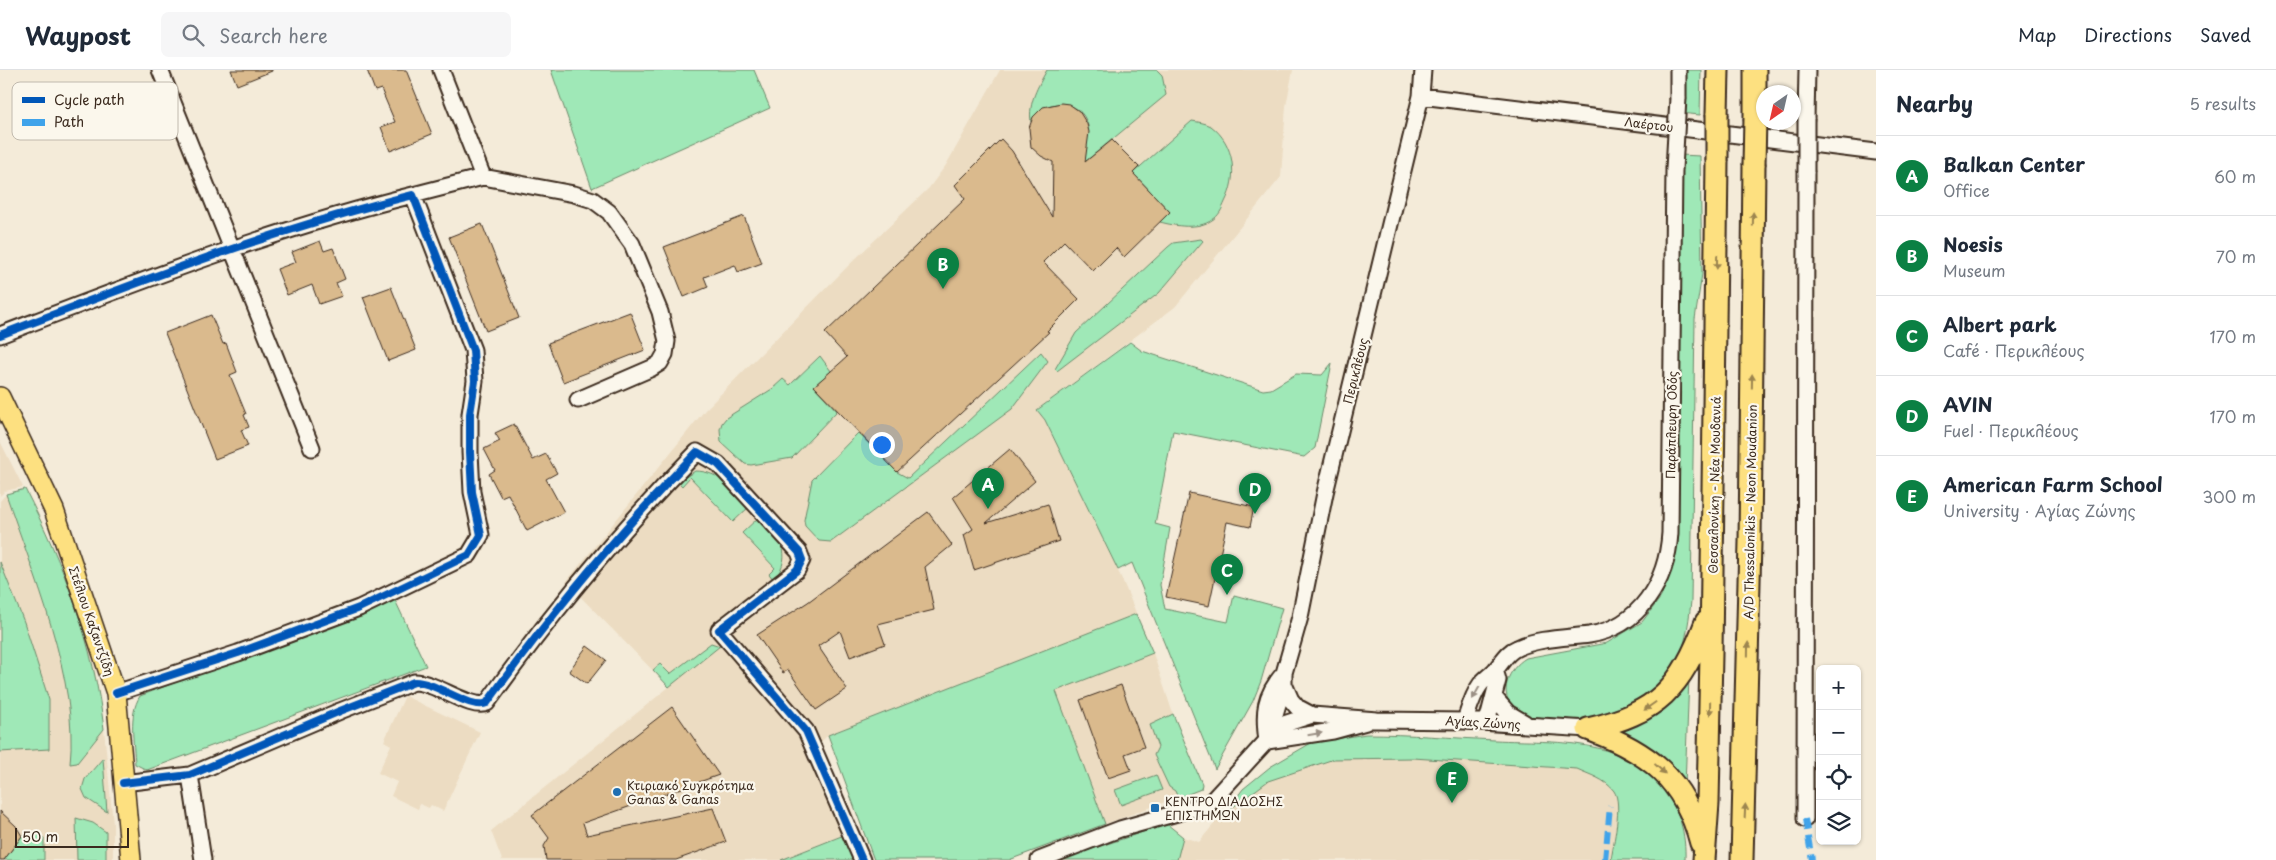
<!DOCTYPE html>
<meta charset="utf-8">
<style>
body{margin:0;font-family:"Playpen Sans",sans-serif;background:#f6f6f7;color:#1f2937}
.controls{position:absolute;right:15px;bottom:15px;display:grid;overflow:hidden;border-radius:8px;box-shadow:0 1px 4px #0004}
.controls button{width:45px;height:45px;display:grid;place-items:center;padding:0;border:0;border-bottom:1px solid #e0e1e3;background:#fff;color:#1f2937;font:25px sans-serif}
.compass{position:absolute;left:1756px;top:15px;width:45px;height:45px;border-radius:50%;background:#fff;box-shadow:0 1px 4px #0004;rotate:214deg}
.scale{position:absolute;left:15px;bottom:12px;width:114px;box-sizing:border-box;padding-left:5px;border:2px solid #3b2a1e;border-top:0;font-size:14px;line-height:18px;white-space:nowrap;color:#3b2a1e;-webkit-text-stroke:4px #fbf7ec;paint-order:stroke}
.you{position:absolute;left:881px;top:374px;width:18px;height:18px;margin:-12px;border:4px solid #fff;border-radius:50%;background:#1a73e8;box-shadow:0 0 0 8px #1a73e833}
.badge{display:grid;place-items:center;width:32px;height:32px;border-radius:50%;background:#0b8043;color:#fff;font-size:16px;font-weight:700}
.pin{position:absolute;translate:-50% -41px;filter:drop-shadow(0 1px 2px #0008)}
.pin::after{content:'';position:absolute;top:26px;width:18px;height:15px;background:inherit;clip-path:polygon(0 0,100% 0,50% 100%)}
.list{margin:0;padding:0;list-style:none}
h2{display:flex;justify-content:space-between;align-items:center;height:65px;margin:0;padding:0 20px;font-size:21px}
h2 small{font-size:16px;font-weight:400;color:#747a83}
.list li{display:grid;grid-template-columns:32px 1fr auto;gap:15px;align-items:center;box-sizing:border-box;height:80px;padding:0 20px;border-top:1px solid #e0e1e3}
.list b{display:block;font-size:19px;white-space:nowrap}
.list p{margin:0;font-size:16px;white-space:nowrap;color:#747a83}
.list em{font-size:16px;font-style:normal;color:#747a83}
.icon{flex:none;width:28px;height:28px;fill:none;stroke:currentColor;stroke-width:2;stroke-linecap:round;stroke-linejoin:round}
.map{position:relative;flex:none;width:1876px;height:790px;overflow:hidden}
header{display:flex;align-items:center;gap:30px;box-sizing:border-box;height:70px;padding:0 25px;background:#fff;border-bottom:1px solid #e0e1e3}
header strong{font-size:24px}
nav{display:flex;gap:28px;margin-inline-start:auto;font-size:18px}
.search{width:350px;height:45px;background:#f6f6f7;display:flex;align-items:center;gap:12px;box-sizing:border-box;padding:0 18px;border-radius:8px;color:#747a83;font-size:19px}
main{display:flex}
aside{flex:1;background:#fff}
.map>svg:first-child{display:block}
</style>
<header>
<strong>Waypost</strong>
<div class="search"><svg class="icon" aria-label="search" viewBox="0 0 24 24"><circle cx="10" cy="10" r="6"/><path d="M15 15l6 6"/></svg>Search here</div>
<nav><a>Map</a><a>Directions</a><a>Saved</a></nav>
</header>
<main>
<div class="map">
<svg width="1876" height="790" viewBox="0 0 1876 790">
<rect width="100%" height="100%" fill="#f4ebd9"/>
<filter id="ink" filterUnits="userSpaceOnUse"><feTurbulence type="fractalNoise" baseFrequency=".02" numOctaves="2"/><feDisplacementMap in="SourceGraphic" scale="10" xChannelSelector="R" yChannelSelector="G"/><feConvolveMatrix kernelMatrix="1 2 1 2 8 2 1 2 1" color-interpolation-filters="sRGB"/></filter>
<g filter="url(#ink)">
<path fill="#ecdcc2" d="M 1000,0 L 1293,0 L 1286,36 L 1281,107 L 1175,237 L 1037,340 L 1045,350 L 1121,507 L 1153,583 L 1173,644 L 1202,714 L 1201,719 L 1105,754 L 1040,582 L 828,665 L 816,677 L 844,765 L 781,790 L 502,790 L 491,761 L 669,617 L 566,512 L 705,340 L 849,195 L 929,118 L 946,95 Z
M 0,371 L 23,417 L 5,421 L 0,426 Z
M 25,419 L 42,452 L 69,517 L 83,555 L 95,599 L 104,659 L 113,754 L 113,790 L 0,790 L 0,431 L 6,424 Z
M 405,626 L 480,662 L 443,741 L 431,735 L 429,738 L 420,734 L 418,739 L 391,726 L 397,712 L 378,703 L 391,675 L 384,671 Z
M 1366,664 L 1571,674 L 1601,678 L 1677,741 L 1683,757 L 1685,790 L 1059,790 L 1167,754 L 1183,767 L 1199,772 L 1243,719 L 1270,697 L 1311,673 Z"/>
<path fill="#9fe8b7" stroke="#6d896a" d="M 551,0 L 754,0 L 770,38 L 592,118 Z
M 1047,0 L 1157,0 L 1162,5 L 1166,25 L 1086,91 L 1082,91 C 1084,80 1090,66 1088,56 C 1081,27 1043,27 1031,52 C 1028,33 1038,16 1047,0 Z
M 1681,0 L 1701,0 L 1700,45 L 1680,43 Z
M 1192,51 C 1198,52 1206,53 1211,56 C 1235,74 1238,107 1225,132 C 1222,139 1219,146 1212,150 C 1198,160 1175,156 1160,152 L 1170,142 L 1133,103 Z
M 1681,85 L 1700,86 L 1702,204 L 1695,249 L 1691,531 C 1686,582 1676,619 1626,641 C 1619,644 1612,649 1605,650 C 1593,652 1579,650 1567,650 C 1550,650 1529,653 1516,641 C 1497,623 1508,599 1526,588 L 1607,573 L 1642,552 L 1661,527 L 1671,497 Z
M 1201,169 L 1203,171 L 1159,223 L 1057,301 L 1055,299 L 1076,263 L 1168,177 L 1173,173 Z
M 1130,272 L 1142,281 L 1263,320 L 1271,319 L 1296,304 L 1322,305 L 1332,293 L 1315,378 L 1304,387 L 1173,361 L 1155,454 L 1170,458 L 1160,515 L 1165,539 L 1228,552 L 1234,525 L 1282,538 L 1261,611 L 1253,631 L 1215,699 L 1132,493 L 1118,500 L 1045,350 L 1037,340 Z
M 1041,282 L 1048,291 L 1012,339 L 831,472 L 819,471 L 805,456 L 804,450 L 812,410 L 858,363 L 897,402 L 908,408 Z
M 820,286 L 831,301 L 814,316 L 837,341 L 792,388 L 751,395 L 745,394 L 721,372 L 720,359 L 722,353 L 726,348 L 772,319 L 783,309 L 790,315 Z
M 695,401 C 720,401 734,420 750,436 L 733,452 L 690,407 L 682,416 L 678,412 Z
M 25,419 C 64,495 94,575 104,659 L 77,693 L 70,694 C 79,609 33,504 6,424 Z
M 759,447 C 779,468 795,482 774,510 L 769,504 L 775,498 L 742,463 Z
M 0,492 L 24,552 L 49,630 L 49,679 L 0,682 Z
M 394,528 L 426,596 L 147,700 L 135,694 C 134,672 128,645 140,626 Z
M 1136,544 L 1153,583 L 1056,621 L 1105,754 L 1009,790 L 874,790 L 828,665 Z
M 711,573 L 720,576 L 669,617 L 653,600 L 660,594 L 670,604 Z
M 1689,606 L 1685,717 L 1611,663 C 1648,656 1667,634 1689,606 Z
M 1173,644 L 1202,714 L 1201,719 L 1178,728 L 1175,721 L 1169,717 L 1154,685 L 1158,677 L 1150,655 Z
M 1366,664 C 1409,664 1452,668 1495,670 C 1556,673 1622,666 1663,719 C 1680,740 1686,764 1685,790 L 1611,790 C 1613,774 1623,734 1614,721 C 1605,709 1590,705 1577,699 L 1413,688 L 1334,689 L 1268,711 L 1225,743 L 1243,719 L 1270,697 L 1311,673 Z
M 103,688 L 107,742 L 86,728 L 82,719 L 85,709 Z
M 1156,705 L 1162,720 L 1121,735 L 1115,720 Z
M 76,748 L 93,753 L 106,762 L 106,790 L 77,790 Z
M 1167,754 L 1183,767 L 1177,790 L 1059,790 Z
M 36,762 L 44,769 L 44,790 L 4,790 L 22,766 Z
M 844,765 L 853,790 L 781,790 Z"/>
<path fill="#daba8d" stroke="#3b2a1e" d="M 231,0 L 272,0 L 272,1 L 237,15 Z
M 367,0 L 406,0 L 432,64 L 390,81 L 381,57 L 395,52 L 381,19 L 375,21 Z
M 1061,33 L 1069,34 L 1079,41 L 1087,54 L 1089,62 L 1085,92 L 1112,70 L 1139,97 L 1133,103 L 1170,142 L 1124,187 L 1116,178 L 1093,201 L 1064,171 L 1043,192 L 1079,229 L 1047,261 L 1049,262 L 897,402 L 814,316 L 847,287 L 825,263 L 965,129 L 955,115 L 1001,69 L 1012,81 L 1052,147 L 1053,92 L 1041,86 L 1031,77 L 1029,58 L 1033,47 L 1043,37 Z
M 744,146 L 762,193 L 738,202 L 735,195 L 704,207 L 708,217 L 684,227 L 664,177 Z
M 482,154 L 519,248 L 486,261 L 449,167 Z
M 320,171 L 324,181 L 333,178 L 345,209 L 336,213 L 342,226 L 319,234 L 312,215 L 287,225 L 277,199 L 296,192 L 292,182 Z
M 391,217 L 416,280 L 388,291 L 363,227 Z
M 630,242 L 645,280 L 563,312 L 548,273 Z
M 211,245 L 223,274 L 226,273 L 237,302 L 230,305 L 246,344 L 244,345 L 249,357 L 241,360 L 248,376 L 215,389 L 165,263 Z
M 514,354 L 533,390 L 546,384 L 557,403 L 546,409 L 564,442 L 527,461 L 508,424 L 501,427 L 489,404 L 495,400 L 484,379 L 500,371 L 495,363 Z
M 1010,379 L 1035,411 L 986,453 L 1048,434 L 1059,471 L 974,500 L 964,465 L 973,459 L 953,427 Z
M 1189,423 L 1254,437 L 1250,457 L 1227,452 L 1209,536 L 1166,527 Z
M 928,442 L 952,475 L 925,497 L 934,540 L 878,554 L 885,574 L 850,587 L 840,561 L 818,576 L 847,619 L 816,640 L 788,600 L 783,603 L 757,565 L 808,532 Z
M 587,576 L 606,590 L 587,614 L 569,601 Z
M 1121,615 L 1144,677 L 1125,684 L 1131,700 L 1108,708 L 1080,630 Z
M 672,637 L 719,705 L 583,753 L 587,765 L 713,738 L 726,772 L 676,790 L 546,790 L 544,776 L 549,768 L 532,745 Z
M 0,741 L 16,756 L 22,766 L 4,790 L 0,790 Z"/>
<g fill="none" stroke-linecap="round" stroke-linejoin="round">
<g stroke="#3b2a1e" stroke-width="19">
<path id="minor" d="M 160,0 L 312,378
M 441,0 L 483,107
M 1421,26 L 1876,82
M 1678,28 L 1678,0
M 1806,49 L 1807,0
M 413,125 L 483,107 L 574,124 L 593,130 L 609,142 L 632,174 L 660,242 L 667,271 L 665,284 L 660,293 L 652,298 L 578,330
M 0,265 C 136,213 271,160 413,125 L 473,280 L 475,311 L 470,344 L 470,382 L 472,422 L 481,465 L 469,485 L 359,538 L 238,583 L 116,623
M 1494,627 L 1508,643 L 1525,653
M 1312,645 L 1297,637 L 1291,630 L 1284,614 L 1284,603 L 1300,547 L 1325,423 L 1421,26 L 1423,0
M 1465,651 C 1469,639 1472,626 1480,615 C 1484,609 1491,605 1496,599 C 1503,591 1507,582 1517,578 C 1538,568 1566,568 1589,565 C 1640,557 1667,511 1670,463 L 1674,99
M 1487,652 L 1498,610 L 1495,600
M 1269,665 L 1284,614
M 1267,671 L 1333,661 L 1366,652
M 1267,671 C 1263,642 1264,626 1284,603
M 190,705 L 203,790
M 123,713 L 190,705 L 340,641 L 414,612 C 435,611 471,641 487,633 C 551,544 620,460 697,382 L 718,394 L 799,482 L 802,490 L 797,500 L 719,560 L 806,661 L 862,790
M 1805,749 L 1806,102
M 1039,790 L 1120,759 L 1209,734 L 1281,655 L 1312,645 L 1377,650 L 1465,651 L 1588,659"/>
</g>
<g stroke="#3b2a1e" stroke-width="22">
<path id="major" d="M 0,327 L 54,440 L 116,623 L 131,790"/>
</g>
<g stroke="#3b2a1e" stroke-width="25">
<path id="highway" d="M 1717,44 L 1718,0
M 1755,48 L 1755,0
M 1588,659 C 1658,643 1681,618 1706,552
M 1588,659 C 1649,682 1684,708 1701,773
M 1704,790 L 1708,733 L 1711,584 L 1717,91
M 1742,790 L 1750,472 L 1754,95"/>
</g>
<use href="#minor" stroke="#fbf7ec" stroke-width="15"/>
<use href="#major" stroke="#fde080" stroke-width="19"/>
<use href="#highway" stroke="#fde080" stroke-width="21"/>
<g stroke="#3b2a1e" stroke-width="19" stroke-linecap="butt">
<path id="minor-bridge" d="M 1674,99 L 1678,28
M 1806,102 L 1806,49"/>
</g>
<g stroke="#3b2a1e" stroke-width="25" stroke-linecap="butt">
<path id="highway-bridge" d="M 1717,91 L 1717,44
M 1754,95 L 1755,48"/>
</g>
<use href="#minor-bridge" stroke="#fbf7ec" stroke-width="15"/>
<use href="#highway-bridge" stroke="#fde080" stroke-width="21"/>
<path stroke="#3fa3ea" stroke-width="6" stroke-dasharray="12 6" stroke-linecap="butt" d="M 1805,749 L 1812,790
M 1605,790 L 1610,736"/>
<g stroke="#fbf7ec" stroke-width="11">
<path id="cycleway" d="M 0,265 C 136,213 271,160 413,125 L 473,280 L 475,311 L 470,344 L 470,382 L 472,422 L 481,465 L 469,485 L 359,538 L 238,583 L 116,623
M 123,713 L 190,705 L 340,641 L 414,612 C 435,611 471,641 487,633 C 551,544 620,460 697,382 L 718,394 L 799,482 L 802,490 L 797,500 L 719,560 L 806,661 L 862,790"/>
</g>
<use href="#cycleway" stroke="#0057b8" stroke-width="8"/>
</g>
<defs><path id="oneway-solid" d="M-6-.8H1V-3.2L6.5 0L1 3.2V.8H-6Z" transform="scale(1.25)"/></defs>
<g fill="#9c854f">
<use href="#oneway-solid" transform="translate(1753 149) rotate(-89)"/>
<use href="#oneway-solid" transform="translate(1717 192) rotate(91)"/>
<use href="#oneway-solid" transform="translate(1752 311) rotate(-89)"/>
<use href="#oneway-solid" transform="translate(1748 579) rotate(-89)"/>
<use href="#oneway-solid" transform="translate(1650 636) rotate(145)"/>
<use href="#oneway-solid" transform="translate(1710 638) rotate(91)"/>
<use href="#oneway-solid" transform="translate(1660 699) rotate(43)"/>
<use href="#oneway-solid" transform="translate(1745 741) rotate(-87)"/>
</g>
<g fill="#9b9085">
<use href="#oneway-solid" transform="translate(1476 623) rotate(119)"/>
<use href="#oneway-solid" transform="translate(1315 664) rotate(-9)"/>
</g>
</g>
<g fill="#1f6fb2" stroke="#fbf7ec" stroke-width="2">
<circle cx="617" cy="722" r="5"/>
<rect x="1150" y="733" width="10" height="10" rx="2.5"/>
</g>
<g text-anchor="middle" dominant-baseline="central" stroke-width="4.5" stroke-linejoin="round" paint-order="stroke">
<g font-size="12" fill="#3b2a1e" stroke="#fbf7ec">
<text transform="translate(1649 54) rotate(7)">Λαέρτου</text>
<text transform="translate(1355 301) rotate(-76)">Περικλέους</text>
<text transform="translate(1671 355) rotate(-89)">Παράπλευρη Οδός</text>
<text transform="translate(1714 415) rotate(-89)">Θεσσαλονίκη - Νέα Μουδανιά</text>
<text transform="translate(1750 442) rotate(-89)">A/D Thessalonikis - Neon Moudanion</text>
<text transform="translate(92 551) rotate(71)">Στέλιου Καζαντζίδη</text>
<text transform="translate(1483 652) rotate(3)">Αγίας Ζώνης</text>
</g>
<g font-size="12" fill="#3b2a1e" stroke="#fbf7ec" text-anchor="start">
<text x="627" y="715">Κτιριακό Συγκρότημα<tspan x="627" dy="14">Ganas &amp; Ganas</tspan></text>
<text x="1165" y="731">ΚΕΝΤΡΟ ΔΙΑΔΟΣΗΣ<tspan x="1165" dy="14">ΕΠΙΣΤΗΜΩΝ</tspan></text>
</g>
</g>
<rect x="12" y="12" width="166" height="58" rx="8" fill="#fbf7ec" stroke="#c1baae" stroke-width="1"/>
<rect x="22" y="27" width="23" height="6" fill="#0057b8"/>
<rect x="22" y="49" width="23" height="7" fill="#3fa3ea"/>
<g font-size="14" fill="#3b2a1e">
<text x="54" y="35">Cycle path</text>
<text x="54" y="57">Path</text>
</g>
</svg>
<div class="controls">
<button>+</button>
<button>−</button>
<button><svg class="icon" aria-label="locate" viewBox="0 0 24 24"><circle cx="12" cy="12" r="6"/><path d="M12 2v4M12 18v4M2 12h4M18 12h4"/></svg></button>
<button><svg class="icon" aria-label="layers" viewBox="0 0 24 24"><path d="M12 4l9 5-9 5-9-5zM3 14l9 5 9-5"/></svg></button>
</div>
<svg class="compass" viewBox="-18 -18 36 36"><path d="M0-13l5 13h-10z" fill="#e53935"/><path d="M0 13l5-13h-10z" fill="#747a83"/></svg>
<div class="scale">50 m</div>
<div class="you"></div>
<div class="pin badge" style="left:988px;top:439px">A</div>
<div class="pin badge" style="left:943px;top:219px">B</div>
<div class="pin badge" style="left:1227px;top:525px">C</div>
<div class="pin badge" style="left:1255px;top:444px">D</div>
<div class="pin badge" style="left:1452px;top:733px">E</div>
</div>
<aside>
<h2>Nearby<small>5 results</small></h2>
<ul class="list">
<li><span class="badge">A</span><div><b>Balkan Center</b><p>Office</p></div><em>60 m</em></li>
<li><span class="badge">B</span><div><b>Noesis</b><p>Museum</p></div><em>70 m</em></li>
<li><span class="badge">C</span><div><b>Albert park</b><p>Café · Περικλέους</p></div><em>170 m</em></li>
<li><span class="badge">D</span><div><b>AVIN</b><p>Fuel · Περικλέους</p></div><em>170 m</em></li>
<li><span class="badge">E</span><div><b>American Farm School</b><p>University · Αγίας Ζώνης</p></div><em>300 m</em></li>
</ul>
</aside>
</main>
